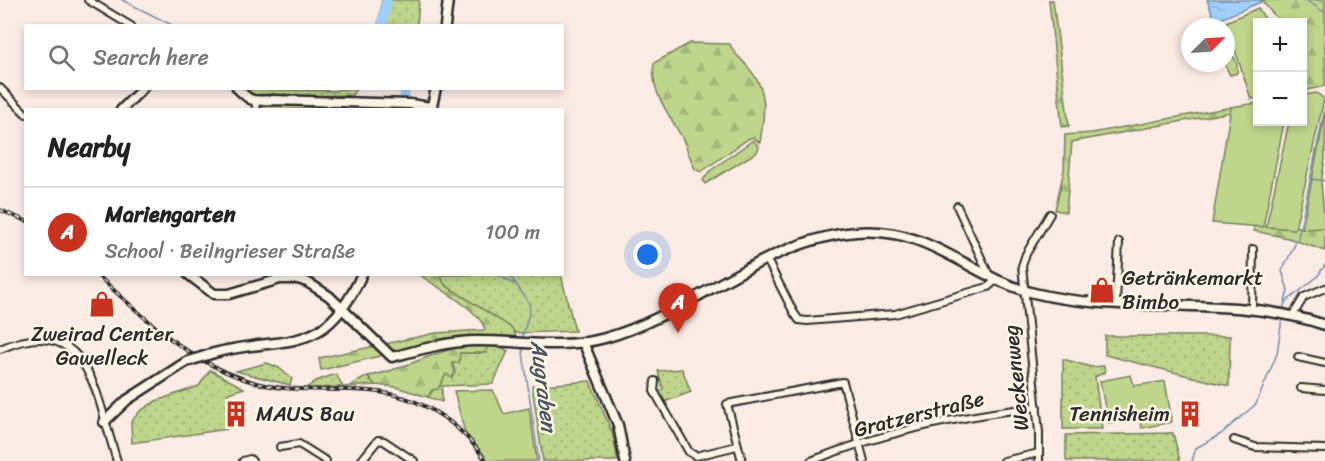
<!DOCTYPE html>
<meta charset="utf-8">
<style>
body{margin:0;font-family:Sriracha,sans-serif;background:#f6f6f6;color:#222}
.controls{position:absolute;right:18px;top:18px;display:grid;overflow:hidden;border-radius:0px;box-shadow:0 3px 9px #0003}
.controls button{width:54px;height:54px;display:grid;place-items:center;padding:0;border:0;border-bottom:2px solid #e0e0e0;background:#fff;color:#222;font:30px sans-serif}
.compass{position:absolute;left:1181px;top:18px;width:54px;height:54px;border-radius:50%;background:#fff;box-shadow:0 3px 9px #0003;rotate:66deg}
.you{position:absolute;left:648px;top:255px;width:21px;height:21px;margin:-15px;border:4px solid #fff;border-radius:50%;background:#1a73e8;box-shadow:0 0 0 9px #1a73e833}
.badge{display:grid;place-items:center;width:39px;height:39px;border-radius:50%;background:#c8321e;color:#fff;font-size:20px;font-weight:700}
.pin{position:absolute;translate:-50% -50px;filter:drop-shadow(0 2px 3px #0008)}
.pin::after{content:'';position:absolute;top:32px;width:21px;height:18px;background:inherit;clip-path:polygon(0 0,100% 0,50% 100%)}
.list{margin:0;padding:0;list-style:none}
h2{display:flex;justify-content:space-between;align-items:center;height:78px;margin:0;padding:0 24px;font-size:26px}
h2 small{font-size:20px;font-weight:400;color:#767676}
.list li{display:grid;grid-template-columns:39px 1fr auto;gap:18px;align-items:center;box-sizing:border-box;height:90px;padding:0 24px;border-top:2px solid #e0e0e0}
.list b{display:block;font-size:22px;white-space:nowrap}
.list p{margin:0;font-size:20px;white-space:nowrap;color:#767676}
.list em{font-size:20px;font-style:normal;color:#767676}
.icon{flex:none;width:33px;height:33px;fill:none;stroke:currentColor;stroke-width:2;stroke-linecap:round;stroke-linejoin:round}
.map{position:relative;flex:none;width:1325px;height:461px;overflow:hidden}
.search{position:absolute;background:#fff;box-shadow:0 3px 9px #0003;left:24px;top:24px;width:540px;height:66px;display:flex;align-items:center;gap:15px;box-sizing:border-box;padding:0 21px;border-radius:0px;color:#767676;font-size:22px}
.panel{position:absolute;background:#fff;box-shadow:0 3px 9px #0003;left:24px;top:108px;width:540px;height:168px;border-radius:0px}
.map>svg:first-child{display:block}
</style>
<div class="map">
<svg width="1325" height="461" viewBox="0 0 1325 461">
<defs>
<pattern id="grass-dots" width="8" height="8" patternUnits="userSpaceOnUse" patternTransform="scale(1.5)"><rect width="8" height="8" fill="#bfd58b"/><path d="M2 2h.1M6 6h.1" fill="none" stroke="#a4b778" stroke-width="1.8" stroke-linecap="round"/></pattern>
<pattern id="forest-firs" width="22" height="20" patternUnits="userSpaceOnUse" patternTransform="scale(1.5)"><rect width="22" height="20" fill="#bfd58b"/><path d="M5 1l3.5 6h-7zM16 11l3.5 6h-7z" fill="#a4b778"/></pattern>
<pattern id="water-ripples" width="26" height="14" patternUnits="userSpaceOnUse" patternTransform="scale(1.5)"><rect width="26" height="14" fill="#a1cffc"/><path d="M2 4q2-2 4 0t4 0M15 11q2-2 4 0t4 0" fill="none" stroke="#8bb2d8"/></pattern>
</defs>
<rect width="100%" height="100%" fill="#fbebe5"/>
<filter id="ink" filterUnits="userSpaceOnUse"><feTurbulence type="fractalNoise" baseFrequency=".0167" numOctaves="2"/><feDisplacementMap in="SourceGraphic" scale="12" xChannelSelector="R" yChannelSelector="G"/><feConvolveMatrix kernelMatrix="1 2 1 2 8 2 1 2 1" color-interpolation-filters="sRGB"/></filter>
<g filter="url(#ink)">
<path fill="url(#grass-dots)" stroke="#75805b" stroke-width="1.5" d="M 382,0 L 419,0 L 417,25 L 378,25 Z
M 1226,42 L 1237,63 L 1237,73 L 1230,75 L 1224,63 L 1226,63 Z
M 243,89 L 337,91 L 338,89 L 356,89 L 352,95 L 256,97 Z
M 519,274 L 561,275 L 575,331 L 516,333 L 445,285 L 440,275 Z
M 1105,336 L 1230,336 L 1229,386 L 1105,355 Z
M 489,346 L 503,348 L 508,351 L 493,384 L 442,386 L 442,402 L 428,397 L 460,353 L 486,353 Z
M 1063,359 L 1091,367 L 1104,366 L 1105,372 L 1095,377 L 1102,429 L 1063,429 Z
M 267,363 L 279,368 L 292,379 L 290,385 L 236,371 Z
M 682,369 L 691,392 L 664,402 L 659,392 L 663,389 L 658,371 Z
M 210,370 L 244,388 L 228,393 L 227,429 L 132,443 L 131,422 L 140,411 L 156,401 L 199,386 Z
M 336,374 L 343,387 L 348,387 L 368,376 L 375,385 L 305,389 L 316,381 Z
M 590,381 L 612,432 L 618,461 L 543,461 L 532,386 Z
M 1173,433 L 1180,461 L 1066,461 L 1066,435 Z"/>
<path fill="url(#forest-firs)" stroke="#75805b" stroke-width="1.5" d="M 1049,0 L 1053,0 L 1069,126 L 1062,127 Z
M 1261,0 L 1325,0 L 1325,86 L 1303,91 L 1302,22 L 1280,22 Z
M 690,43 L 730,44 C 734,55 740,57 747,66 C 770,91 764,113 760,143 L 753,137 L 748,139 L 701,172 L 695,169 C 690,158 686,145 680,134 C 667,111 650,91 654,63 Z
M 272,104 L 343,109 L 261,110 L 265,104 Z
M 1231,107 L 1232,112 L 1072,142 L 1066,212 L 1055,210 L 1064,170 L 1065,135 L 1092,133 Z
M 1254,226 L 1325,228 L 1325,251 L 1288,238 L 1254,231 Z
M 420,275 L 440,275 L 445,285 L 512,328 L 516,336 L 514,339 L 451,339 L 321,370 L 319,358 L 436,333 L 485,330 C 481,310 436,287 420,275 Z
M 470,346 L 489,346 L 487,353 L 460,353 L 459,363 L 452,363 L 455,372 L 452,378 L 446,374 L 438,389 L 432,390 L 428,397 L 396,387 L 375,385 L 368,376 C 404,371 435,349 470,346 Z"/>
<path fill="#bfd58b" stroke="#75805b" stroke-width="1.5" d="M 1258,8 L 1267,22 L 1258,22 L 1257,98 L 1251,99 L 1226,22 Z
M 1317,93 L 1324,99 L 1295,229 L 1266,227 L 1289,122 L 1302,122 L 1303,95 Z
M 1257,103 L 1258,122 L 1284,122 L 1263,227 L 1212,223 L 1231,107 Z
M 1325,114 L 1325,159 L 1321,182 L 1325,228 L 1302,229 Z
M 753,140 L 759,147 L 757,152 L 705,184 L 703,180 L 710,171 Z
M 1131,375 L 1134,386 L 1165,381 L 1172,422 L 1142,428 L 1139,417 L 1108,423 L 1100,381 Z
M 493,390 L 504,414 L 529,408 L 537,461 L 489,461 L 465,433 L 454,391 Z"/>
<path fill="url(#water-ripples)" stroke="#728da8" stroke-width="1.5" d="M 1207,0 L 1261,0 L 1261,2 L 1218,20 L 1214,18 Z"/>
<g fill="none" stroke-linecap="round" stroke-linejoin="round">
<path stroke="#728da8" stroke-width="1.5" d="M 122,0 L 174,26
M 1306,0 L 1325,13
M 382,26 L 387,0
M 404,88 L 406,100
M 1311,179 L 1325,181
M 496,274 L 514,284
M 509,274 L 529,303 L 530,310 L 522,339
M 1286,302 L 1317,277 L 1325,265
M 1283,310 L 1288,290 L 1282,271 L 1298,238 L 1325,108
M 522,346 L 539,461
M 1192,461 L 1196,448 L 1221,434 L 1256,404 L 1277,354 L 1282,318"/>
<path stroke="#a1cffc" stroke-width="10" d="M 382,26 L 387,0
M 404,88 L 405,96"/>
<g stroke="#2b2b2b" stroke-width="10">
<path id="street" d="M 88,0 L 131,26
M 0,88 L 26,114
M 255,102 L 257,110
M 957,206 L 990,277
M 767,260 L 794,313 L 799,320 L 807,321 L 895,314 L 988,287 L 996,280
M 1116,302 L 1119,242
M 1252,310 L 1253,249
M 1293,315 L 1304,297 L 1325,288
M 0,349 C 91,309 96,398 117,461
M 1298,357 L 1325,363
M 655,381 L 654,391 L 689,452 L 696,456 L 737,446
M 1301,388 L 1325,390
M 1234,440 L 1255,447 L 1325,449
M 280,447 L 299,444 L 326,461
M 243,461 L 250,459 L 252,461
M 361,461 L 378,440 L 384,441 L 414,461
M 742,461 L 727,404 L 843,382 L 864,461
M 811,461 C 883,432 959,416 1037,407
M 1004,461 L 1039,453
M 1039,461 L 1039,432 L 1022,266 L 1026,254 L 1050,214"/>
</g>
<g stroke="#2b2b2b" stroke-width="13">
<path id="secondary" d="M 445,26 L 448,0
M 237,88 C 252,103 252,101 273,100 L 410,104 L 431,107
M 121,110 L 143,88
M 431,110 L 436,88
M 188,274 L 214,294 L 229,294 L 280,279 L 298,279 L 307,282 L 329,296 L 392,357 C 419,350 445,342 473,341 C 516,340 563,350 605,338 C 692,314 763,240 856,232 C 931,226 968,277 1034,293 C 1127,316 1232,293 1325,325
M 583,342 L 618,425 L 625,461
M 214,353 C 286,334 324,359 362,274
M 104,422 L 127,400 L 186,362"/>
</g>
<use href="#street" stroke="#fcf5e5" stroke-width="6"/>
<use href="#secondary" stroke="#fcf5e5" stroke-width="8"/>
<g stroke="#2b2b2b" stroke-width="4">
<path id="rail" d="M 0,210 L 26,221
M 96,274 C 142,315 184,359 244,379 C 289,395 324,387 370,391 C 419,395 459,421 486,461"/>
</g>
<use href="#rail" stroke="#fcf5e5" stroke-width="1.5" stroke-dasharray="4.5" stroke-linecap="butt"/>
<g stroke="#2b2b2b" stroke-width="13" stroke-linecap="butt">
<path id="secondary-bridge" d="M 186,362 L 214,353"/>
</g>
<use href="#secondary-bridge" stroke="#fcf5e5" stroke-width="8"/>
</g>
</g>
<defs>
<g id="shop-bare" transform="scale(2.07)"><path d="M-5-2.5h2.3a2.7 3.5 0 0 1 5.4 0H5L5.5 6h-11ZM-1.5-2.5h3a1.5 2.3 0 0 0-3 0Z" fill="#c8321e" stroke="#fcf5e5" stroke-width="2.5" paint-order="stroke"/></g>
<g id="building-bare" transform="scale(2.07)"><path d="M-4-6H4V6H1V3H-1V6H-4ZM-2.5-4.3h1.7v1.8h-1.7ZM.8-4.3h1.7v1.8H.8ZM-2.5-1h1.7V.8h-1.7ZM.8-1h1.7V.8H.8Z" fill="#c8321e" stroke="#fcf5e5" stroke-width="2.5" paint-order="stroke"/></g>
</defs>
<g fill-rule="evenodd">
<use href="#shop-bare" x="1102" y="290"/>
<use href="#shop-bare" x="102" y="304"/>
<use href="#building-bare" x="236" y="414"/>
<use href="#building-bare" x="1190" y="414"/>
</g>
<g text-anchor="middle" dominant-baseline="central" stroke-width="5" stroke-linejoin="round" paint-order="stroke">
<g font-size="21" fill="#2b2b2b" stroke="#fcf5e5" text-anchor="start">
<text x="1122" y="278">Getränkemarkt<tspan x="1122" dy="24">Bimbo</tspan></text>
<text x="102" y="334" text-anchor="middle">Zweirad Center<tspan x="102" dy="24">Gawelleck</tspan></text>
<text x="256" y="414">MAUS Bau</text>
<text x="1170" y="414" text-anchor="end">Tennisheim</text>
</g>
<g font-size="21" fill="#2b2b2b" stroke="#fcf5e5">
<text transform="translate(1016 378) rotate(-96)">Weckenweg</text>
<text transform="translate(919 414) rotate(-14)">Gratzerstraße</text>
</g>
<g font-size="22" font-style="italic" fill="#48545f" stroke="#fcf5e5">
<text transform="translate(544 386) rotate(83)">Augraben</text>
</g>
</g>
</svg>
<div class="controls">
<button>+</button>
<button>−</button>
</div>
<svg class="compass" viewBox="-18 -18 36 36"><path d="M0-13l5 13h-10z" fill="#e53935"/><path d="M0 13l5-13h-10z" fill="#767676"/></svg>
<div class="you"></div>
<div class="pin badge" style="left:678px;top:333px">A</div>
<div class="search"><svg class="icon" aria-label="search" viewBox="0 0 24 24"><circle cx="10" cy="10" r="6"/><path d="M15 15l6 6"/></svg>Search here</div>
<section class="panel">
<h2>Nearby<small></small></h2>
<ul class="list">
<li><span class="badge">A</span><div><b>Mariengarten</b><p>School · Beilngrieser Straße</p></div><em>100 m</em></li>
</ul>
</section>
</div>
